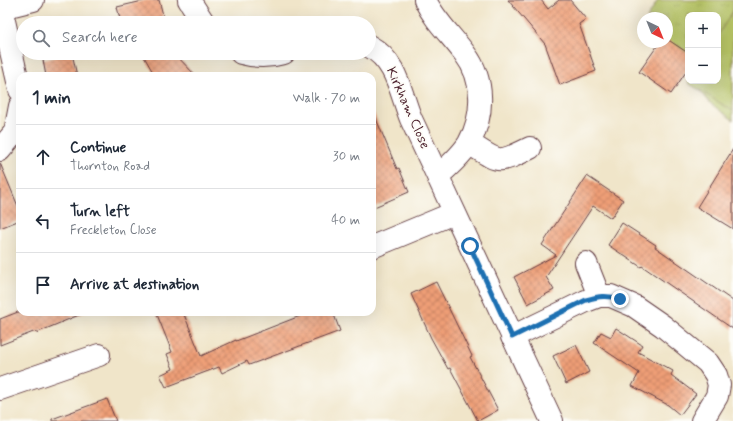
<!DOCTYPE html>
<meta charset="utf-8">
<style>
body{margin:0;font-family:Mynerve,sans-serif;background:#f6f6f7;color:#1f2937}
.controls{position:absolute;right:12px;top:12px;display:grid;overflow:hidden;border-radius:8px;box-shadow:0 4px 16px #0002}
.controls button{width:36px;height:36px;display:grid;place-items:center;padding:0;border:0;border-bottom:1px solid #e0e1e3;background:#fff;color:#1f2937;font:20px sans-serif}
.compass{position:absolute;left:637px;top:12px;width:36px;height:36px;border-radius:50%;background:#fff;box-shadow:0 4px 16px #0002;rotate:137deg}
.stop{position:absolute;width:12px;height:12px;margin:-9px;border:3px solid #1f6fb2;border-radius:50%;background:#fff}
.stop.end{background:#1f6fb2;border-color:#fff;box-shadow:0 1px 4px #0008}
.list{margin:0;padding:0;list-style:none}
h2{display:flex;justify-content:space-between;align-items:center;height:52px;margin:0;padding:0 16px;font-size:17px}
h2 small{font-size:13px;font-weight:400;color:#747a83}
.list li{display:grid;grid-template-columns:26px 1fr auto;gap:12px;align-items:center;box-sizing:border-box;height:64px;padding:0 16px;border-top:1px solid #e0e1e3}
.list b{display:block;font-size:15px;white-space:nowrap}
.list p{margin:0;font-size:13px;white-space:nowrap;color:#747a83}
.list em{font-size:13px;font-style:normal;color:#747a83}
.icon{flex:none;width:22px;height:22px;fill:none;stroke:currentColor;stroke-width:2;stroke-linecap:round;stroke-linejoin:round}
.map{position:relative;flex:none;width:733px;height:421px;overflow:hidden}
.search{position:absolute;background:#fff;box-shadow:0 4px 16px #0002;left:16px;top:16px;width:360px;height:44px;display:flex;align-items:center;gap:10px;box-sizing:border-box;padding:0 14px;border-radius:22px;color:#747a83;font-size:15px}
.panel{position:absolute;background:#fff;box-shadow:0 4px 16px #0002;left:16px;top:72px;width:360px;height:244px;border-radius:12px}
.map>svg:first-child{display:block}
</style>
<div class="map">
<svg width="733" height="421" viewBox="0 0 733 421">
<defs>
<pattern id="park-tufts" width="24" height="20" patternUnits="userSpaceOnUse"><rect width="24" height="20" fill="#b4c163"/><path d="M3 7l-1-3M5 7V3M7 7l1-3M15 17l-1-3M17 17v-4M19 17l1-3" fill="none" stroke="#9ca556"/></pattern>
<pattern id="building-cross-hatch" width="8" height="8" patternUnits="userSpaceOnUse"><rect width="8" height="8" fill="#ee9e76"/><path d="M0 0l8 8M0 8l8-8" fill="none" stroke="#c38061"/></pattern>
</defs>
<rect width="100%" height="100%" fill="#fdfcf7"/>
<filter id="ink" filterUnits="userSpaceOnUse"><feTurbulence type="fractalNoise" baseFrequency=".025" numOctaves="2"/><feDisplacementMap in="SourceGraphic" scale="8" xChannelSelector="R" yChannelSelector="G"/><feConvolveMatrix kernelMatrix="1 2 1 2 8 2 1 2 1" color-interpolation-filters="sRGB"/></filter>
<filter id="wash" filterUnits="userSpaceOnUse"><feTurbulence type="fractalNoise" baseFrequency=".012" numOctaves="4" result="noise"/><feDisplacementMap in="SourceGraphic" scale="16" xChannelSelector="R" yChannelSelector="G"/><feGaussianBlur stdDeviation="0.9" result="paint"/><feColorMatrix in="noise" values="0 0 0 0 0 0 0 0 0 0 0 0 0 0 0 0 0 1.4 0 .05"/><feComposite in="paint" operator="in"/></filter>
<g filter="url(#wash)">
<rect width="100%" height="100%" fill="#f0e5c9"/>
<path fill="url(#park-tufts)" stroke="#7f7047" d="M 658,0 L 733,0 L 733,120 L 711,104 L 692,81 L 718,81 L 718,15 L 688,15 L 688,75 L 662,42 L 667,42 L 667,18 L 647,18 Z"/>
<path fill="#b4c163" stroke="#7f7047" d="M 733,11 L 733,111 L 688,83 L 689,81 L 718,81 L 718,35 Z"/>
<g id="blocks">
<path fill="url(#building-cross-hatch)" d="M 147,0 L 159,0 L 164,19 L 149,23 L 121,23 L 117,7 Z
M 508,0 L 541,0 L 548,9 L 559,0 L 570,0 L 586,19 L 579,24 L 596,71 L 560,85 L 545,44 Z
M 667,39 L 688,53 L 688,69 L 671,94 L 639,72 L 660,42 L 667,42 Z
M 72,53 L 77,76 L 46,76 L 43,60 Z
M 142,53 L 174,53 L 196,76 L 155,76 Z
M 372,109 L 397,169 L 399,168 L 409,192 L 372,208 Z
M 733,149 L 733,229 L 697,207 Z
M 0,163 L 20,211 L 20,220 L 0,228 Z
M 587,176 L 623,200 L 611,218 L 593,206 L 546,277 L 554,290 L 528,304 L 514,277 L 556,255 L 542,245 Z
M 622,223 L 656,245 L 655,247 L 733,301 L 733,329 L 642,266 L 641,267 L 608,245 Z
M 436,282 L 472,356 L 470,357 L 498,410 L 478,421 L 450,368 L 448,369 L 431,338 L 411,294 Z
M 18,312 L 86,312 L 36,333 L 36,331 L 0,345 L 0,319 Z
M 156,312 L 183,312 L 201,356 L 236,340 L 236,341 L 300,316 L 298,312 L 333,312 L 340,331 L 249,365 L 247,361 L 222,373 L 219,367 L 166,387 L 160,375 L 173,369 L 167,354 L 172,352 Z
M 616,328 L 642,345 L 638,352 L 673,371 L 671,375 L 696,394 L 680,415 L 668,405 L 632,386 L 639,373 L 594,343 L 601,332 L 611,337 Z
M 576,345 L 589,372 L 566,384 L 553,356 Z
M 107,399 L 116,421 L 52,421 L 52,419 Z"/>
</g>
</g>
<g filter="url(#ink)">
<use href="#blocks" fill-opacity="0" stroke="#633d43" stroke-width="1"/>
<g fill="none" stroke-linecap="round" stroke-linejoin="round">
<g stroke="#633d43" stroke-width="24">
<path id="minor" d="M 189,0 L 204,23
M 425,0 C 435,21 451,35 465,54 C 485,80 484,115 469,143 C 461,156 449,166 438,176
M 0,8 L 1,8 L 20,90
M 1,8 L 33,0
M 369,46 C 397,61 400,92 411,119 L 552,421
M 241,53 C 255,57 270,57 284,53
M 469,143 C 499,162 496,165 530,148
M 0,150 L 15,132 L 20,106
M 372,247 L 454,213
M 599,296 L 611,296 L 634,306 L 663,326 L 708,363 L 716,375 L 719,385 L 717,396 L 702,421
M 512,337 L 586,301 L 599,296 L 586,263
M 0,389 L 99,355"/>
</g>
<use href="#minor" stroke="#fff" stroke-width="22"/>
</g>
</g>
<g fill="none" stroke-linecap="round" stroke-linejoin="round" filter="url(#ink)">
<path stroke="#1f6fb2" stroke-width="5" d="M 470,246 L 512,337 L 586,300 C 599,296 607,295 620,299"/>
</g>
<g text-anchor="middle" dominant-baseline="central" stroke-width="3.5" stroke-linejoin="round" paint-order="stroke">
<g font-size="14" fill="#4a1f2b" stroke="#fdfcf7">
<text transform="translate(408 108) rotate(66)">Kirkham Close</text>
</g>
</g>
</svg>
<div class="controls">
<button>+</button>
<button>−</button>
</div>
<svg class="compass" viewBox="-18 -18 36 36"><path d="M0-13l5 13h-10z" fill="#e53935"/><path d="M0 13l5-13h-10z" fill="#747a83"/></svg>
<div class="stop" style="left:470px;top:246px"></div>
<div class="stop end" style="left:620px;top:299px"></div>
<div class="search"><svg class="icon" aria-label="search" viewBox="0 0 24 24"><circle cx="10" cy="10" r="6"/><path d="M15 15l6 6"/></svg>Search here</div>
<section class="panel">
<h2>1 min<small>Walk · 70 m</small></h2>
<ul class="list">
<li><svg class="icon" aria-label="ahead" viewBox="0 0 24 24"><path d="M12 20V5M6 11l6-6 6 6"/></svg><div><b>Continue</b><p>Thornton Road</p></div><em>30 m</em></li>
<li><svg class="icon" aria-label="left" viewBox="0 0 24 24"><path d="M17 20v-9H6M10 6l-5 5 5 5"/></svg><div><b>Turn left</b><p>Freckleton Close</p></div><em>40 m</em></li>
<li><svg class="icon" aria-label="arrive" viewBox="0 0 24 24"><path d="M6 21V4h12l-3 4 3 4H6"/></svg><div><b>Arrive at destination</b></div></li>
</ul>
</section>
</div>
